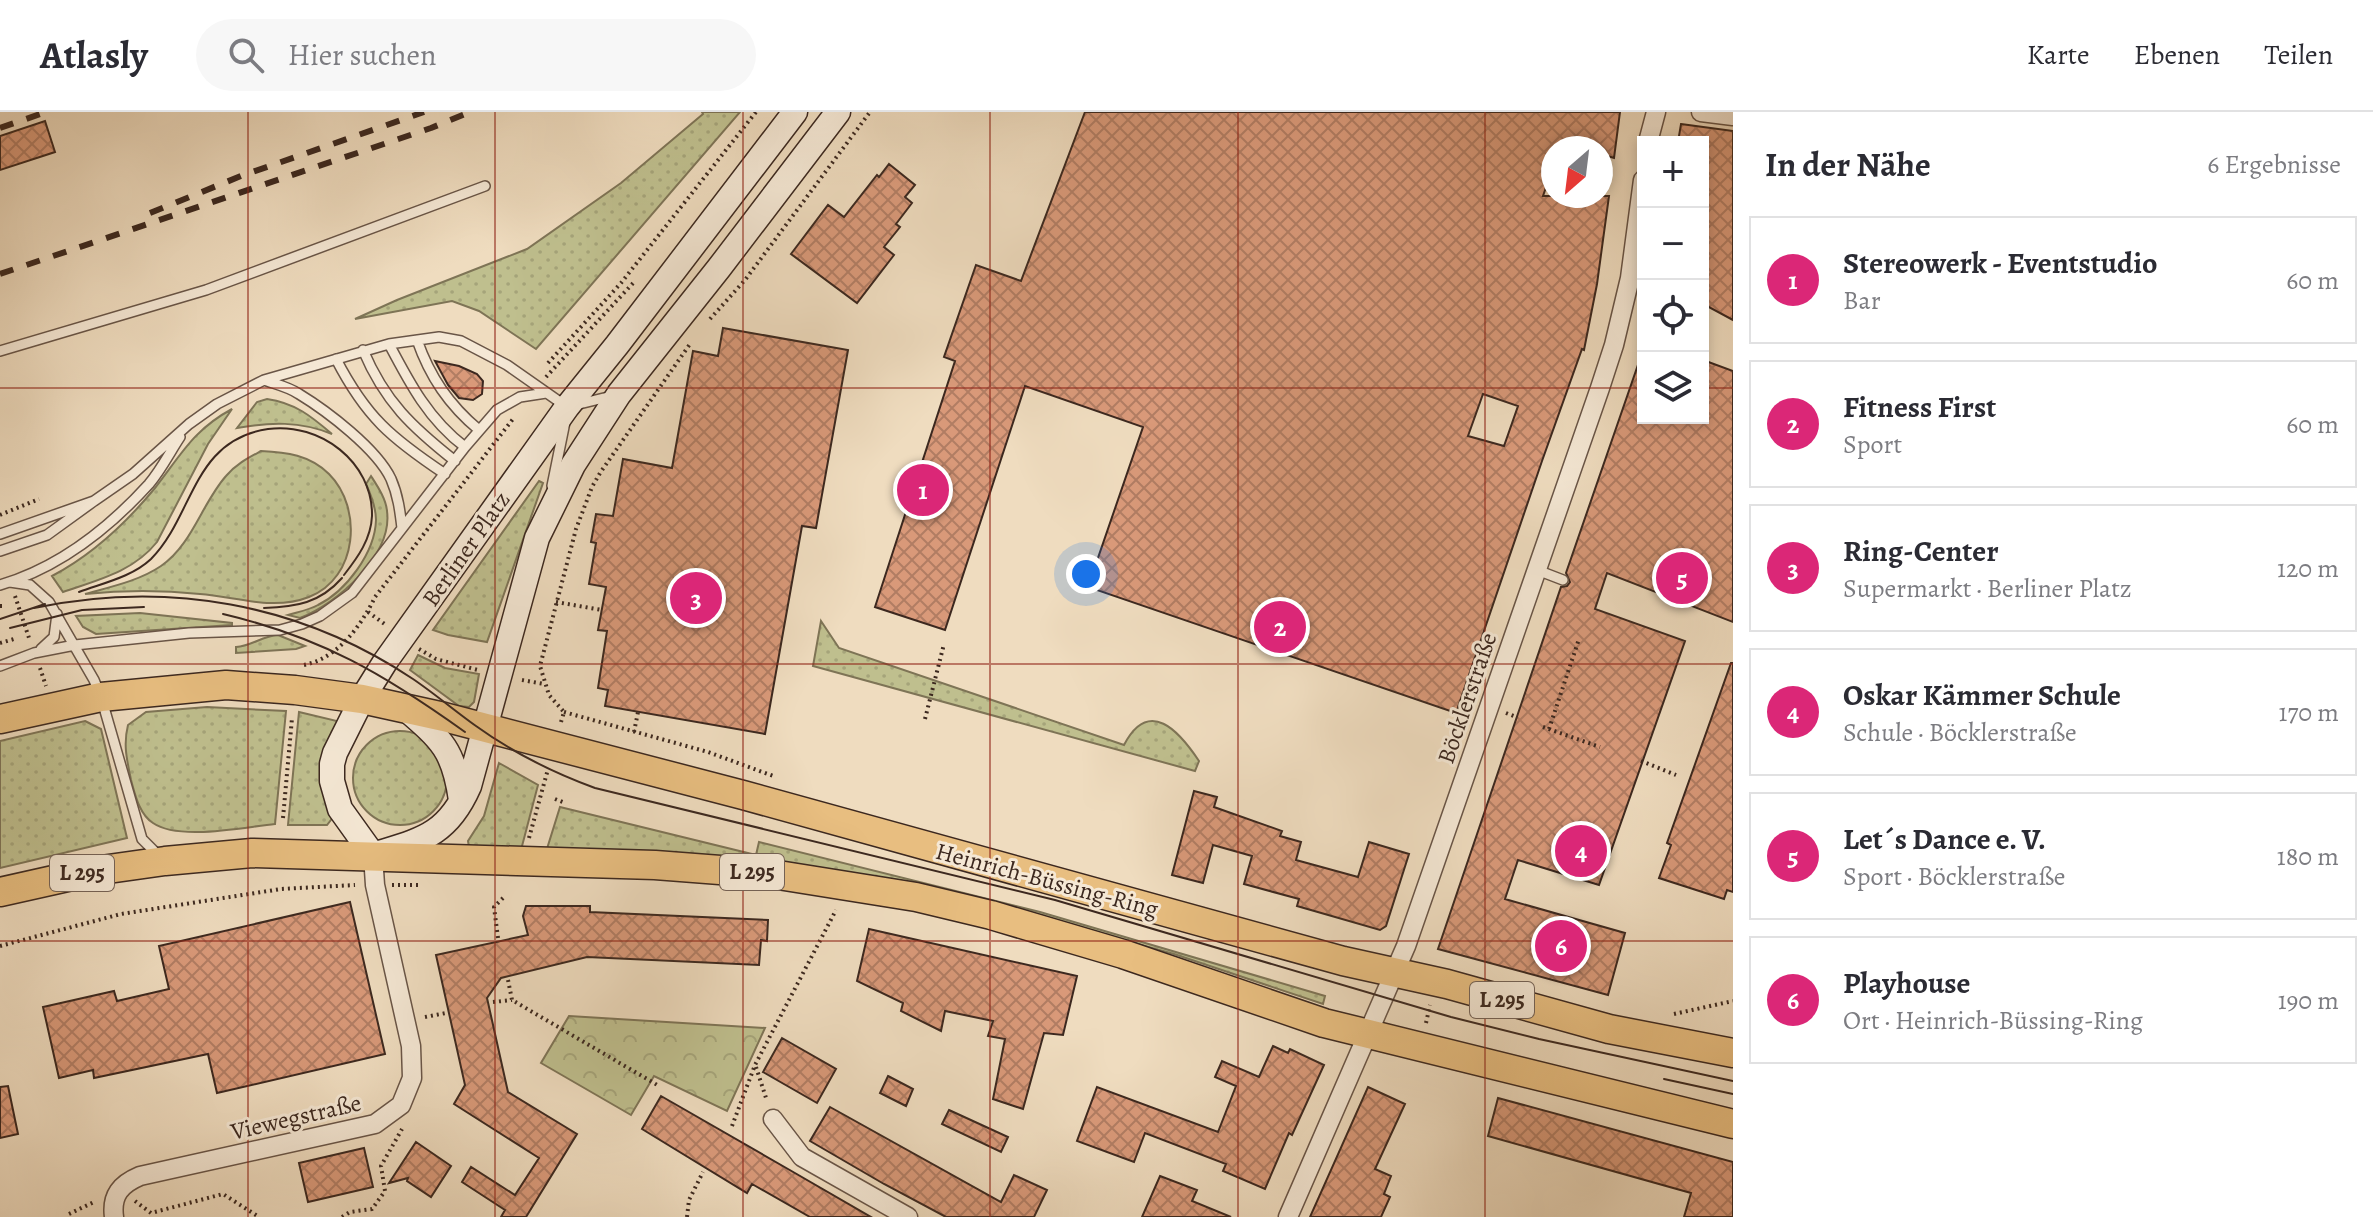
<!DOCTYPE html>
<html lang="de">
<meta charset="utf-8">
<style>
body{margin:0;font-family:Alegreya,serif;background:#f7f7f7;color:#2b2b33}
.controls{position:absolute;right:24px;top:24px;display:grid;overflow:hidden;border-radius:0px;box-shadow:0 4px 12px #0003}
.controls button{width:72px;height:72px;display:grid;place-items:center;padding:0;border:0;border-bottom:2px solid #e1e1e2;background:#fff;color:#2b2b33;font:40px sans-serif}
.compass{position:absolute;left:1541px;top:24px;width:72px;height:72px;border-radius:50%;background:#fff;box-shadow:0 4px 12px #0003;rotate:208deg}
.you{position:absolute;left:1086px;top:462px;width:28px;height:28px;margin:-20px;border:6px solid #fff;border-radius:50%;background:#1a73e8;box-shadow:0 0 0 12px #1a73e833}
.badge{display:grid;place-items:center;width:52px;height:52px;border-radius:50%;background:#db2777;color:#fff;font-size:26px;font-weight:700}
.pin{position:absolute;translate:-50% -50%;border:4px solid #fff;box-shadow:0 2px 8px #0006}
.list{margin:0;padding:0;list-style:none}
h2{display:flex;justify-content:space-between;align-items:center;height:104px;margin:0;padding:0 32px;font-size:34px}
h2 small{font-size:26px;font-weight:400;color:#7c7c81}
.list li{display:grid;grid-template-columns:52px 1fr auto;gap:24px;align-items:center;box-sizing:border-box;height:128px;margin:0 16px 16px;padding:0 16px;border:2px solid #e1e1e2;border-radius:0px}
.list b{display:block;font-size:30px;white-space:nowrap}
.list p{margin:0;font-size:26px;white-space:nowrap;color:#7c7c81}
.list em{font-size:26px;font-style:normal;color:#7c7c81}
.icon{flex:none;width:44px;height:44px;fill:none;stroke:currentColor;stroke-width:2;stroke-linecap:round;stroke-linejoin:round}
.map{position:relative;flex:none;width:1733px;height:1105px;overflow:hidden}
header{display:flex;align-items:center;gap:48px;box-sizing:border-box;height:112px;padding:0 40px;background:#fff;border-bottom:2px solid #e1e1e2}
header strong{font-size:38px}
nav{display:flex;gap:44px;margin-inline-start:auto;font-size:28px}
.search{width:560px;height:72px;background:#f7f7f7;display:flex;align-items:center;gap:20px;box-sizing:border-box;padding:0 28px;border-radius:44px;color:#7c7c81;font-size:30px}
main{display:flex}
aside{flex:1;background:#fff}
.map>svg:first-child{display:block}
</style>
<header>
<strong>Atlasly</strong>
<div class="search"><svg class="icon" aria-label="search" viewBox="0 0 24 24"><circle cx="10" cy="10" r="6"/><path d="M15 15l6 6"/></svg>Hier suchen</div>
<nav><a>Karte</a><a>Ebenen</a><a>Teilen</a></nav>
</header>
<main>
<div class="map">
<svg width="1733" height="1105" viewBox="0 0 1733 1105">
<defs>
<pattern id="grass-dots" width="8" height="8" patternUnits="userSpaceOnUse" patternTransform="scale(2)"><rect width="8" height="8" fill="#bfbf8e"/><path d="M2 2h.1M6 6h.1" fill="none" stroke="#a5a47a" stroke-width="1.8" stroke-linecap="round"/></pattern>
<pattern id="park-crowns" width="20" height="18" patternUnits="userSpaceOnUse" patternTransform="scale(2)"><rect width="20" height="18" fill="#bfbf8e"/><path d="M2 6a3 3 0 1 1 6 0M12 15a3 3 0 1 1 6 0" fill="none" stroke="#a5a47a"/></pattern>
<pattern id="building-cross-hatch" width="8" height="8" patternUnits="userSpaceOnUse" patternTransform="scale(2)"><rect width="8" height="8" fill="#d99979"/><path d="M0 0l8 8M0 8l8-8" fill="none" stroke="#b17d63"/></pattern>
</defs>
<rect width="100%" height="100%" fill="#efdcbf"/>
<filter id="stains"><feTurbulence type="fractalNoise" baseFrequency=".0025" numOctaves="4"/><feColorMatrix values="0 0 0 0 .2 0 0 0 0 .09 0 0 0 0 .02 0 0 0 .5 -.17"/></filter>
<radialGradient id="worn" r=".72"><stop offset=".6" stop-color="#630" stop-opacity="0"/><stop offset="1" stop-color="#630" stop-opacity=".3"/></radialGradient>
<path fill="url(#grass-dots)" stroke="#7e7456" stroke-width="2" d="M 702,0 L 740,0 L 536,237 L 479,199 L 452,189 L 355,207 L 397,188 L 527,137 L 621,71 L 703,2 Z
M 267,287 C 295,291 311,304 332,322 C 300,309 270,310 237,316 L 257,290 Z
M 232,297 L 208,332 L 157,430 C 133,460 98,468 63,480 L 52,464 C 92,443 127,410 155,376 C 181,343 193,318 232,297 Z
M 261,339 C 286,340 310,343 329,362 C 363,396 358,466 309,485 C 273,499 237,485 200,482 C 161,478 124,478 85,482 C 110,475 139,469 161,454 C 192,433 202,391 226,364 C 236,352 248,346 261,339 Z
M 371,364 C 378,375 386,387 387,399 C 393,443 337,492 300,506 L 288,503 C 298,500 309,498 318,493 C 346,479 375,441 376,408 C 376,395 371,383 366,372 Z
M 539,369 L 543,371 L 487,530 L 448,523 L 433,518 Z
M 140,501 L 232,511 L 232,513 L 96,522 L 83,515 L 76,504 Z
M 821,509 L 839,536 L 1124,633 C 1149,585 1179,619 1199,649 L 1195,659 L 813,554 Z
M 278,523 L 305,534 L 296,537 L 236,541 L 236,535 C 252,534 262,524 278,523 Z
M 418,543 L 445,556 L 479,562 L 474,590 L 469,595 L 459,594 L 410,558 Z
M 207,595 L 286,599 L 275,712 C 244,715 179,729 153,711 C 139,702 135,682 131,668 C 127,648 123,633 128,613 L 146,600 Z
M 299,600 L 337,609 L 338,612 C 317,646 314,668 334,704 L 327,713 L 288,713 Z
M 85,609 L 101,617 L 127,726 L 0,756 L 0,629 Z
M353 666a47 47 0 1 1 94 0a47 47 0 1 1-94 0Z
M 499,651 L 538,673 L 521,738 L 469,735 L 468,729 L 484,704 Z
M 560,695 L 756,743 L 759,730 L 1040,800 L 1325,884 L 1323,892 L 1174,842 L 1034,804 L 546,740 Z"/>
<path fill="url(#park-crowns)" stroke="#7e7456" stroke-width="2" d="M 569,904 L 765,916 L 727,999 L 654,964 L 631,1003 L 541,951 Z"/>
<path fill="url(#building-cross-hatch)" stroke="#3c281f" stroke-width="2" fill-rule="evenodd" d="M 1085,0 L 1620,0 L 1614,46 L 1601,42 L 1601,36 L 1553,36 L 1553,55 L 1543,84 L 1609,84 L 1597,172 L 1584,238 L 1582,237 L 1542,349 L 1456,601 L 1088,475 L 1143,315 L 1025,274 L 945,518 L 875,495 L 955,249 L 944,245 L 976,153 L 1021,169 ZM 1483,282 L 1518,294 L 1504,334 L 1468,324 Z
M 45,9 L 55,40 L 0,58 L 0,24 Z
M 1681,12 L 1733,19 L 1733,208 L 1703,192 L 1703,30 L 1678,30 Z
M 889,52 L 915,73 L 905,85 L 912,91 L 896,112 L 900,115 L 884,135 L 894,143 L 857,191 L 791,142 L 828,93 L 844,105 L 877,63 L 879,65 Z
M 723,216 L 848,238 L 816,416 L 802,414 L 765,622 L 605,594 L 608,578 L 598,576 L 607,519 L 598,518 L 606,475 L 589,472 L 596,431 L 591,430 L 596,402 L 613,404 L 623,347 L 672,356 L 693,239 L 718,244 Z
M 1640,247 L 1643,247 L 1643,306 L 1703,306 L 1703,248 L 1733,259 L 1733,510 L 1607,461 L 1595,497 L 1685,529 L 1599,773 L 1518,748 L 1505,787 L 1625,821 L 1608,883 L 1438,837 L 1561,475 L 1567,474 L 1570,470 L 1566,461 Z
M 435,249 L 459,254 L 477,262 L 483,269 L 482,282 L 473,288 L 459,286 L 448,273 Z
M 1731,551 L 1733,551 L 1733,780 L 1727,778 L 1724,787 L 1659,766 L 1671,733 L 1667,731 Z
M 1194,679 L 1217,685 L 1214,695 L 1282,719 L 1280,724 L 1301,730 L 1296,748 L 1358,765 L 1369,730 L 1409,742 L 1386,814 L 1380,818 L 1297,794 L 1299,787 L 1244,772 L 1252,744 L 1213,733 L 1203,771 L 1172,763 Z
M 350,790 L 385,942 L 217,981 L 208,942 L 94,966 L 93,958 L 59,966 L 43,895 L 114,879 L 117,889 L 169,877 L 159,834 Z
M 526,794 L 590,794 L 590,800 L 768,808 L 767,829 L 761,828 L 759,853 L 587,845 L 501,866 L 487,886 L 508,980 L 577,1022 L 526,1105 L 501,1105 L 505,1098 L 462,1070 L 471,1055 L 515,1083 L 539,1046 L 454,992 L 465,973 L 436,843 L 528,823 L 523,804 Z
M 869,817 L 1077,864 L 1063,923 L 1044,921 L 1023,997 L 993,987 L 1005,927 L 988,924 L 993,909 L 945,899 L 941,919 L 901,899 L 903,891 L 857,869 Z
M 782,926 L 836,957 L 817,991 L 763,960 Z
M 1273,934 L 1288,941 L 1290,937 L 1324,953 L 1292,1023 L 1289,1021 L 1265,1077 L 1223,1059 L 1226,1052 L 1145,1021 L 1134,1050 L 1077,1029 L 1097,975 L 1218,1020 L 1236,974 L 1215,965 L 1222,949 L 1259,965 Z
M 888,964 L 913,977 L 906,994 L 880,981 Z
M 8,974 L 18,1022 L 0,1026 L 0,975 Z
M 1368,975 L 1405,992 L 1375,1057 L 1391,1064 L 1384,1082 L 1390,1085 L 1381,1105 L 1310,1105 Z
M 661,984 L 788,1057 L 871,1105 L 810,1105 L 752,1072 L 747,1081 L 642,1017 Z
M 1498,986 L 1733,1050 L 1733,1105 L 1684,1105 L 1691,1081 L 1488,1024 Z
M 830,995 L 1001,1090 L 1014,1063 L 1047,1078 L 1034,1105 L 946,1105 L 884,1072 L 810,1029 Z
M 949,998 L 1008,1025 L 1001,1040 L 942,1012 Z
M 416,1030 L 451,1054 L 431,1085 L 407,1069 L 408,1066 L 389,1071 Z
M 364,1036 L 373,1075 L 308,1090 L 299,1051 Z
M 1160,1064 L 1197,1078 L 1192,1089 L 1231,1105 L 1142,1105 Z"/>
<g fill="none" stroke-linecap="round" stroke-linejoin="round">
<g stroke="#695547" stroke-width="12">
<path id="service" d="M 417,228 C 430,265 449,293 479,318
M 389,232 C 410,272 429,308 465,335
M 363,238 C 385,290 412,315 455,349
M 0,239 L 206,178 L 485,74
M 336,247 C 366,305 391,326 445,362
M 264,268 C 275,272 289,275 299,282 C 327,299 377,337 391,367 C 398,383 400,399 402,416
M 552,374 L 565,310
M 94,389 L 133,362 L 189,312 L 217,292 L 264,268 L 389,232 L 439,225 L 461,229 L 507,253 L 567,295 L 612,284
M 0,422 L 94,389 L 47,423 L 0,439
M 1537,458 L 1563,468
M 10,470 L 30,473 L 49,490 L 94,568 L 101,585 L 142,727 L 159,744
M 0,473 C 58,456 109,416 149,372 C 161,358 170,340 180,325
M 41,537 L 54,525 L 57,502
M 0,554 L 34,541 L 75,533 L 189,521 L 280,518 L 302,512 L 320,504 L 352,481 L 465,335 L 497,298 L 520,285 L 546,281"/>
</g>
<g stroke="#695547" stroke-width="21">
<path id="minor" d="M 1701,0 L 1733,4
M 1648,30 L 1656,0
M 773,1007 L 802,1045 L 908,1105
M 114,1105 C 111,1083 121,1072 140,1064 L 375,1012 L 401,993 L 412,966 L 411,934 L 375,773 L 373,743
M 1288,1105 L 1406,834 L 1600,276 L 1614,233 L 1630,166 L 1643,68"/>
</g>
<g stroke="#3c281f" stroke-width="27">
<path id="secondary" d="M 795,0 L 617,233 L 567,295 L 385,550 L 362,587 L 335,641 L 332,652 L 332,669 L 340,697 L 373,743 C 421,728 447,724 469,674 L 537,426 L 573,353 L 619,282 L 719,156 L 838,0
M 405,596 C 442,628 454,638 461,688"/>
</g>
<g stroke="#3c281f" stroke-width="31">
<path id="primary" d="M 0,607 L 101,585 L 226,573 L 295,578 L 362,587 L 444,605 L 743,683 L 1343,849 L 1447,872 L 1609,917 L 1733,941
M 0,780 L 94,759 L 165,749 L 252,741 L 655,753 L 772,762 L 916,785 L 991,803 L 1123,842 L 1324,911 L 1733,1012"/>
</g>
<path stroke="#3c281f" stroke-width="4" stroke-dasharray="2 4" stroke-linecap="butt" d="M 710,207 L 745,168 L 870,0
M 548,251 L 621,171 L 756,0
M 546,265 L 635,169
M 0,403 L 39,387
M 15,484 L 30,529
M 556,490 L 602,498
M 0,494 L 2,494
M 368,500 L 386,513
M 0,531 L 14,527
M 419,537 L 436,547 L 478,558
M 304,553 C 338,546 361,514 375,485 L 513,307
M 40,556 L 46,574
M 522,568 L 544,572
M 564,600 L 708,640 L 776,665
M 1506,601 L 1516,605
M 925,607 L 944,532
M 561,610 L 564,600 L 549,583 L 540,554 L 576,417 L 592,375 L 600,361 L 690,232
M 1543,615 L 1600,635
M 1549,617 L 1579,527
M 634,620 L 638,600
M 1641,649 L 1676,663
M 555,687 L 565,691
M 283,706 L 292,606
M 529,726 L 548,657
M 392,773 L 419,773
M 498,826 L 494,795 L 505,784
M 0,834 L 121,802 L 281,777 L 355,773
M 508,868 L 512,888 L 659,974
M 493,890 L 512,888
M 1674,902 L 1733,889
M 425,905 L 446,901
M 1426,911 L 1430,893
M 756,955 L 767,989
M 732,1014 L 755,953 L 836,798
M 135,1089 L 151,1101 L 223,1082 L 259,1105
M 69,1102 L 96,1089
M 342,1105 L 350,1100 L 372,1097 L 385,1079 L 381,1054 L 402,1017
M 687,1105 L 689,1088 L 703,1060"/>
<use href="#service" stroke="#f5e8d5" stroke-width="9"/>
<use href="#minor" stroke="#f5e8d5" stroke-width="18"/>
<use href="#secondary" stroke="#f5e8d5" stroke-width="24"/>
<use href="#primary" stroke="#e8be80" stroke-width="28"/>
<path stroke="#3c281f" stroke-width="2" d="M 79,480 C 103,471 132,465 151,447 C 194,404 192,328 268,317 C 320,310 373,350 372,404 C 371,427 358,445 344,463
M 34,496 C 167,468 299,491 413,567 C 435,582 455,599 476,614 C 512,640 554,661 595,676 L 1055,788 L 1451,905 L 1539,927 L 1733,969
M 264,496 C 296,495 320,491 342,466
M 223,502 C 321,525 384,562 465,620
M 0,507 L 45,492
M 10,516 L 82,498 L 144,495
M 1664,967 L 1733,982"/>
<path stroke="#3c281f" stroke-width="6" stroke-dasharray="14 14" stroke-linecap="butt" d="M 0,16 L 46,0
M 150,101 L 241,64 L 424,0
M 0,162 L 431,16 L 470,0"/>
</g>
<path fill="none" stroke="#8f2418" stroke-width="2" stroke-opacity="0.55" d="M 248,0 L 248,1105M 495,0 L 495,1105M 743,0 L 743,1105M 990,0 L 990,1105M 1238,0 L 1238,1105M 1485,0 L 1485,1105M 0,276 L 1643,276M 1703,276 L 1733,276M 0,552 L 1733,552M 0,829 L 1733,829"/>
<g text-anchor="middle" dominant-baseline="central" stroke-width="6" stroke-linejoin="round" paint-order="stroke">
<g fill="#f5e8d5" stroke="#746256" stroke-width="2">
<rect x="720" y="742" width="64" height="36" rx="6"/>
<rect x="50" y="743" width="64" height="36" rx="6"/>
<rect x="1470" y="870" width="64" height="36" rx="6"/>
</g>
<g font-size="22" font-weight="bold" fill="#3c281f">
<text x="752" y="760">L 295</text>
<text x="82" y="761">L 295</text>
<text x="1502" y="888">L 295</text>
</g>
<g font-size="24" fill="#3c281f" stroke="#f5e8d5">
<text transform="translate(466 437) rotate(-55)">Berliner Platz</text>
<text transform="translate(1467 586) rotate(-71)">Böcklerstraße</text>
<text transform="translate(1047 768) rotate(15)">Heinrich-Büssing-Ring</text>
<text transform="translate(296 1005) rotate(-13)">Viewegstraße</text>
</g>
</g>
<rect width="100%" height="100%" filter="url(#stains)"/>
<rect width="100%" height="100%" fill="url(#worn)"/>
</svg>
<div class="controls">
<button>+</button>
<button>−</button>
<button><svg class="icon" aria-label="locate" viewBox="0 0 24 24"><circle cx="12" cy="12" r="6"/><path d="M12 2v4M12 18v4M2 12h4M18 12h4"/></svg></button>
<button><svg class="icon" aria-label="layers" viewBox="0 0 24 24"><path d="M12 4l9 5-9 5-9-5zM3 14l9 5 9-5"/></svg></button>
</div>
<svg class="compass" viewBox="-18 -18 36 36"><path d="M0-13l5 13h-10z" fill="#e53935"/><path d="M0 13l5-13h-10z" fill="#7c7c81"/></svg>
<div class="you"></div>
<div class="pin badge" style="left:923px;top:378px">1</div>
<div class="pin badge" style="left:1280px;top:515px">2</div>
<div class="pin badge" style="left:696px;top:486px">3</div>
<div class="pin badge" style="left:1581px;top:739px">4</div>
<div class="pin badge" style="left:1682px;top:466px">5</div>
<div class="pin badge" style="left:1561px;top:834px">6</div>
</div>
<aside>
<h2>In der Nähe<small>6 Ergebnisse</small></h2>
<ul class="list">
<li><span class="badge">1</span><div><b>Stereowerk - Eventstudio</b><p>Bar</p></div><em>60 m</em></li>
<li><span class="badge">2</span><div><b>Fitness First</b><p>Sport</p></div><em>60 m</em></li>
<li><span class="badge">3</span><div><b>Ring-Center</b><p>Supermarkt · Berliner Platz</p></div><em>120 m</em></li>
<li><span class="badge">4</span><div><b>Oskar Kämmer Schule</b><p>Schule · Böcklerstraße</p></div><em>170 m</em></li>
<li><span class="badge">5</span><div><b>Let´s Dance e. V.</b><p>Sport · Böcklerstraße</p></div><em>180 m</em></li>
<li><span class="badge">6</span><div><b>Playhouse</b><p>Ort · Heinrich-Büssing-Ring</p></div><em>190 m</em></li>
</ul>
</aside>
</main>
